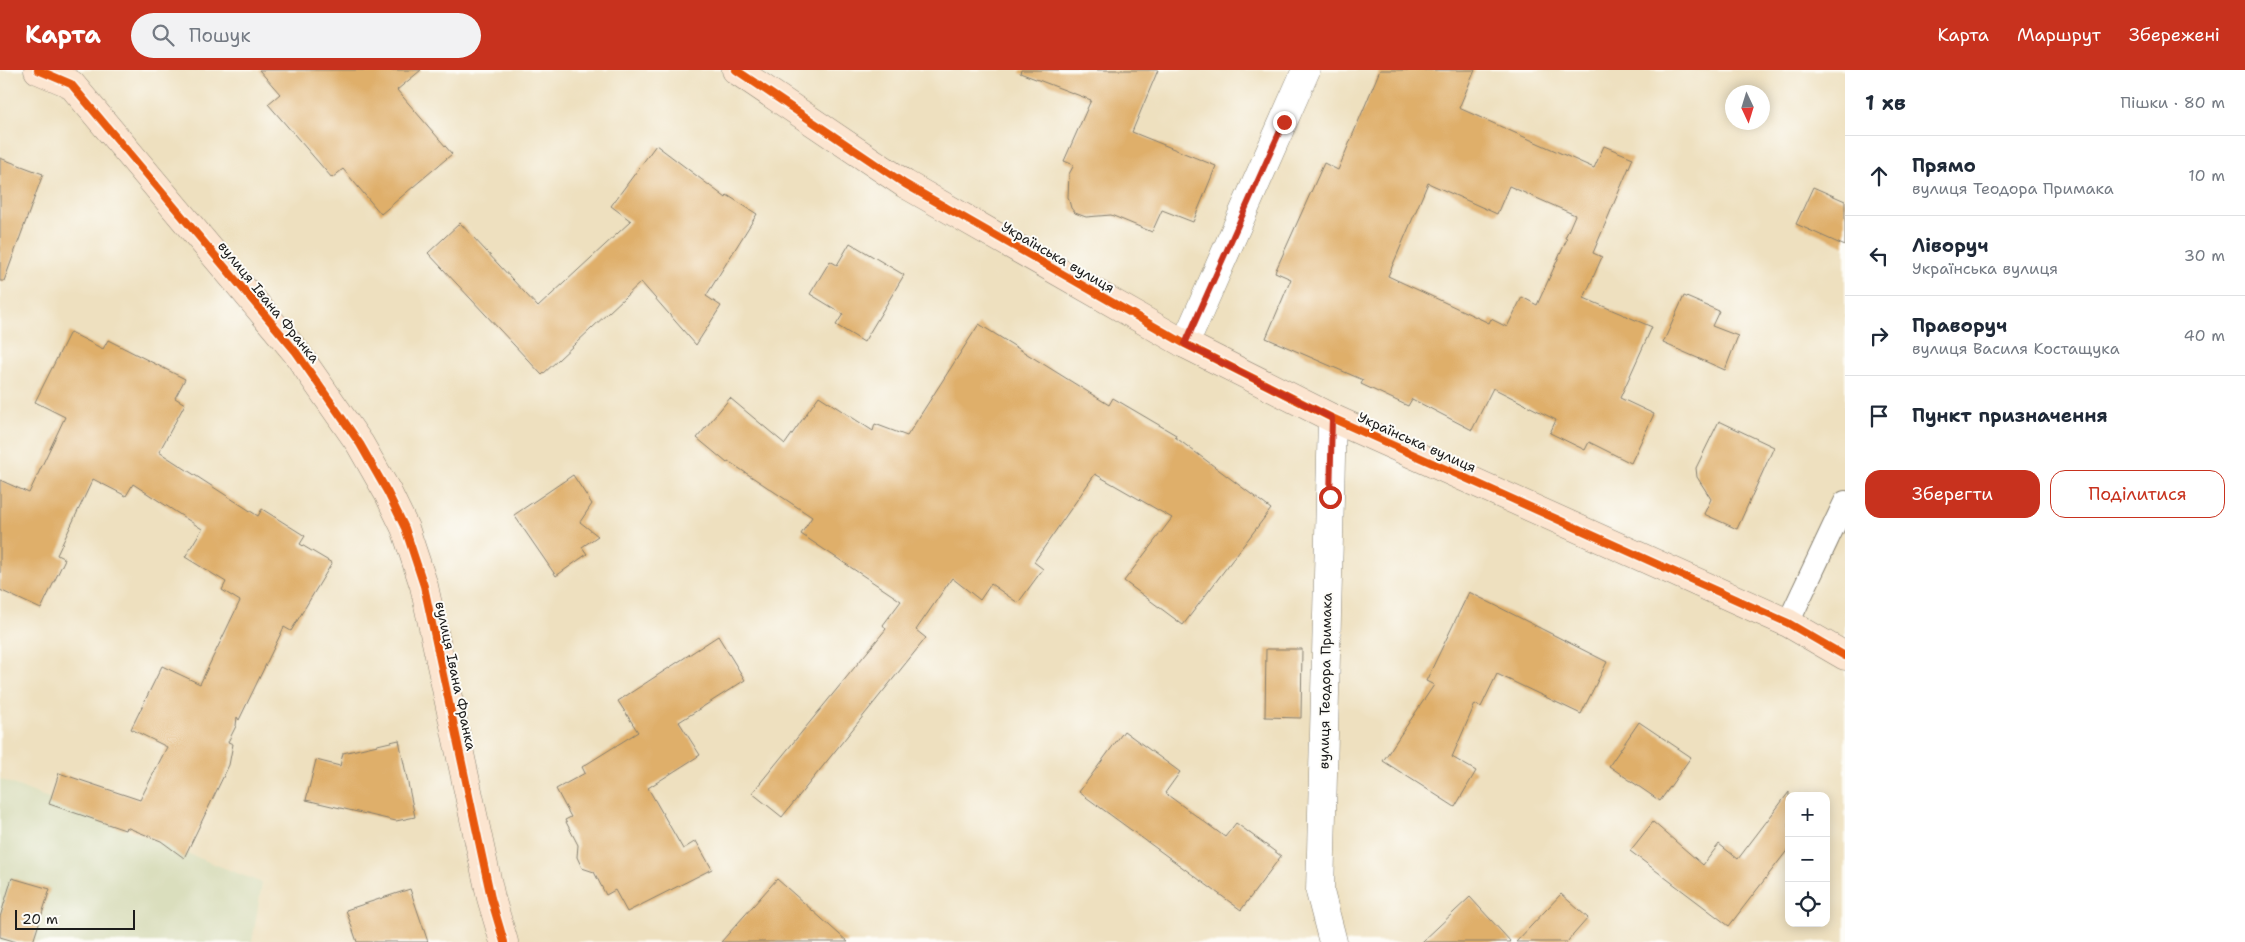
<!DOCTYPE html>
<html lang="uk">
<meta charset="utf-8">
<style>
body{margin:0;font-family:"Shantell Sans",sans-serif;background:#f2f2f3;color:#1f2937}
.controls{position:absolute;right:15px;bottom:15px;display:grid;overflow:hidden;border-radius:10px;box-shadow:0 2px 12px #0003}
.controls button{width:45px;height:45px;display:grid;place-items:center;padding:0;border:0;border-bottom:1px solid #e0e1e3;background:#fff;color:#1f2937;font:25px sans-serif}
.compass{position:absolute;left:1725px;top:15px;width:45px;height:45px;border-radius:50%;background:#fff;box-shadow:0 2px 12px #0003;rotate:176deg}
.scale{position:absolute;left:15px;bottom:12px;width:120px;box-sizing:border-box;padding-left:5px;border:2px solid #1c1c1c;border-top:0;font-size:14px;line-height:18px;white-space:nowrap;color:#1c1c1c;-webkit-text-stroke:4px #fdfcf7;paint-order:stroke}
.stop{position:absolute;width:15px;height:15px;margin:-11px;border:4px solid #c8321e;border-radius:50%;background:#fff}
.stop.end{background:#c8321e;border-color:#fff;box-shadow:0 1px 5px #0008}
.list{margin:0;padding:0;list-style:none}
h2{display:flex;justify-content:space-between;align-items:center;height:65px;margin:0;padding:0 20px;font-size:21px}
h2 small{font-size:16px;font-weight:400;color:#747a83}
.list li{display:grid;grid-template-columns:32px 1fr auto;gap:15px;align-items:center;box-sizing:border-box;height:80px;padding:0 20px;border-top:1px solid #e0e1e3}
.list b{display:block;font-size:19px;white-space:nowrap}
.list p{margin:0;font-size:16px;white-space:nowrap;color:#747a83}
.list em{font-size:16px;font-style:normal;color:#747a83}
.actions{display:flex;gap:10px;padding:15px 20px}
.actions a{flex:1;padding:11px 0;border:1px solid #c8321e;border-radius:15px;text-align:center;font-size:18px;color:#c8321e}
.actions .main{background:#c8321e;color:#fff}
.icon{flex:none;width:28px;height:28px;fill:none;stroke:currentColor;stroke-width:2;stroke-linecap:round;stroke-linejoin:round}
.map{position:relative;flex:none;width:1845px;height:872px;overflow:hidden}
header{display:flex;align-items:center;gap:30px;box-sizing:border-box;height:70px;padding:0 25px;background:#c8321e;color:#fff}
header strong{font-size:24px}
nav{display:flex;gap:28px;margin-inline-start:auto;font-size:18px}
.search{width:350px;height:45px;background:#f2f2f3;display:flex;align-items:center;gap:12px;box-sizing:border-box;padding:0 18px;border-radius:28px;color:#747a83;font-size:19px}
main{display:flex}
aside{flex:1;background:#fff}
.map>svg:first-child{display:block}
</style>
<header>
<strong>Карта</strong>
<div class="search"><svg class="icon" aria-label="search" viewBox="0 0 24 24"><circle cx="10" cy="10" r="6"/><path d="M15 15l6 6"/></svg>Пошук</div>
<nav><a>Карта</a><a>Маршрут</a><a>Збережені</a></nav>
</header>
<main>
<div class="map">
<svg width="1845" height="872" viewBox="0 0 1845 872">
<rect width="100%" height="100%" fill="#fdfcf7"/>
<filter id="ink" filterUnits="userSpaceOnUse"><feTurbulence type="fractalNoise" baseFrequency=".02" numOctaves="2"/><feDisplacementMap in="SourceGraphic" scale="10" xChannelSelector="R" yChannelSelector="G"/><feConvolveMatrix kernelMatrix="1 2 1 2 8 2 1 2 1" color-interpolation-filters="sRGB"/></filter>
<filter id="wash" filterUnits="userSpaceOnUse"><feTurbulence type="fractalNoise" baseFrequency=".0096" numOctaves="4" result="noise"/><feDisplacementMap in="SourceGraphic" scale="20" xChannelSelector="R" yChannelSelector="G"/><feGaussianBlur stdDeviation="1.12" result="paint"/><feColorMatrix in="noise" values="0 0 0 0 0 0 0 0 0 0 0 0 0 0 0 0 0 1.4 0 .05"/><feComposite in="paint" operator="in"/></filter>
<g filter="url(#wash)">
<rect width="100%" height="100%" fill="#eee0bf"/>
<path fill="#dadebd" d="M 0,709 L 262,813 L 252,872 L 0,872 Z"/>
<g id="blocks">
<path fill="#dfaf6b" fill-rule="evenodd" d="M 259,0 L 421,0 L 397,20 L 452,84 L 381,144 L 343,99 L 332,108 L 268,34 L 280,24 Z
M 1021,0 L 1158,0 L 1132,62 L 1216,96 L 1193,152 L 1162,140 L 1152,162 L 1111,145 L 1086,147 L 1075,143 L 1071,138 L 1068,127 L 1069,104 L 1074,95 L 1064,91 L 1091,30 L 1020,3 Z
M 1380,0 L 1475,0 L 1459,38 L 1594,98 L 1604,76 L 1633,88 L 1593,183 L 1602,187 L 1584,228 L 1652,257 L 1620,328 L 1654,344 L 1631,393 L 1589,372 L 1585,380 L 1550,363 L 1556,350 L 1493,318 L 1472,360 L 1412,329 L 1408,336 L 1361,314 L 1363,310 L 1266,268 L 1291,209 L 1275,202 L 1324,93 L 1338,100 ZM 1428,113 L 1497,144 L 1509,116 L 1575,145 L 1565,168 L 1567,169 L 1537,235 L 1522,227 L 1507,257 L 1491,249 L 1489,253 L 1388,206 Z
M 656,75 L 726,128 L 727,125 L 757,144 L 706,226 L 721,236 L 696,275 L 641,212 L 542,305 L 428,183 L 460,153 L 538,237 L 631,151 L 611,136 Z
M 0,88 L 43,104 L 4,211 L 0,211 Z
M 1813,117 L 1845,131 L 1845,176 L 1796,154 Z
M 850,173 L 904,205 L 864,272 L 836,255 L 843,244 L 810,224 L 830,191 L 837,195 Z
M 1684,226 L 1719,241 L 1712,256 L 1738,266 L 1725,300 L 1663,273 Z
M 979,254 L 1109,335 L 1113,328 L 1176,365 L 1175,367 L 1271,439 L 1183,555 L 1124,511 L 1172,448 L 1095,404 L 1034,492 L 1043,499 L 1018,533 L 991,514 L 980,530 L 952,508 L 916,560 L 926,568 L 782,747 L 752,723 L 886,559 L 883,555 L 901,531 L 801,464 L 812,447 L 728,391 L 727,393 L 697,368 L 730,328 L 785,374 L 819,326 L 873,361 L 875,354 L 907,366 Z
M 70,262 L 103,279 L 108,270 L 185,309 L 175,328 L 185,334 L 159,382 L 258,446 L 262,439 L 305,466 L 300,474 L 332,493 L 291,561 L 284,557 L 239,650 L 237,647 L 236,656 L 228,672 L 233,674 L 229,695 L 184,788 L 161,771 L 126,757 L 125,760 L 49,734 L 59,703 L 140,730 L 167,677 L 131,659 L 162,596 L 200,614 L 240,531 L 222,520 L 226,512 L 185,487 L 202,459 L 133,414 L 126,426 L 93,409 L 57,485 L 65,489 L 41,539 L 0,520 L 0,410 L 29,423 L 65,347 L 35,332 Z
M 1719,351 L 1774,377 L 1737,459 L 1704,444 L 1711,429 L 1697,407 L 1696,398 Z
M 573,405 L 592,434 L 580,452 L 598,466 L 582,477 L 587,484 L 556,506 L 514,445 Z
M 1469,522 L 1607,592 L 1581,644 L 1497,604 L 1481,637 L 1475,634 L 1452,687 L 1476,701 L 1455,737 L 1383,691 L 1434,615 L 1426,611 Z
M 718,566 L 745,610 L 679,652 L 700,685 L 648,718 L 683,779 L 696,771 L 712,799 L 627,842 L 615,820 L 606,825 L 594,802 L 582,798 L 577,787 L 578,775 L 565,750 L 571,747 L 556,719 L 585,703 L 582,697 L 638,662 L 618,631 Z
M 1266,579 L 1302,579 L 1301,648 L 1265,647 Z
M 1639,652 L 1691,687 L 1660,731 L 1609,696 Z
M 1124,661 L 1180,702 L 1165,723 L 1225,767 L 1236,753 L 1281,786 L 1241,840 L 1079,722 Z
M 399,670 L 415,747 L 396,751 L 306,730 L 316,690 L 340,696 L 343,683 Z
M 1789,722 L 1789,778 L 1729,856 L 1630,781 L 1653,752 L 1703,795 L 1719,774 L 1738,789 Z
M 12,808 L 50,819 L 33,872 L 17,872 L 0,867 L 0,847 Z
M 777,809 L 848,872 L 721,872 Z
M 410,819 L 428,872 L 357,872 L 346,840 Z
M 1561,824 L 1588,848 L 1567,872 L 1516,872 Z
M 1470,827 L 1511,872 L 1422,872 Z"/>
</g>
</g>
<g filter="url(#ink)">
<use href="#blocks" fill-opacity="0" stroke="#857e6e" stroke-width="1"/>
<g fill="none" stroke-linecap="round" stroke-linejoin="round">
<g stroke="#857e6e" stroke-width="24">
<path id="lane" d="M 1788,553 L 1845,432"/>
</g>
<g stroke="#857e6e" stroke-width="29">
<path id="street" d="M 1185,274 L 1306,0
M 1332,348 L 1320,822 L 1333,872"/>
</g>
<g stroke="#857e6e" stroke-width="29">
<path id="secondary" d="M 38,0 L 71,14 L 296,282 L 360,374 L 388,423 L 405,458 L 424,516 L 491,828 L 504,872
M 736,0 L 905,114 L 1185,274 L 1332,348 L 1788,553 L 1845,586"/>
</g>
<use href="#lane" stroke="#fff" stroke-width="22"/>
<use href="#street" stroke="#fff" stroke-width="28"/>
<use href="#secondary" stroke="#fce5d0" stroke-width="28"/>
<g stroke="#fdfcf7" stroke-width="11">
<path id="cycleway" d="M 38,0 L 71,14 L 296,282 L 360,374 L 388,423 L 405,458 L 424,516 L 491,828 L 504,872
M 736,0 L 905,114 L 1185,274 L 1332,348 L 1788,553 L 1845,586"/>
</g>
<use href="#cycleway" stroke="#e8590c" stroke-width="8"/>
</g>
</g>
<g fill="none" stroke-linecap="round" stroke-linejoin="round" filter="url(#ink)">
<path stroke="#c8321e" stroke-width="6" d="M 1284,52 L 1185,274 L 1332,348 L 1330,427"/>
</g>
<g text-anchor="middle" dominant-baseline="central" stroke-width="4" stroke-linejoin="round" paint-order="stroke">
<g font-size="14" fill="#1c1c1c" stroke="#fdfcf7">
<text transform="translate(1058 187) rotate(30)">Українська вулиця</text>
<text transform="translate(269 232) rotate(51)">вулиця Івана Франка</text>
<text transform="translate(1417 372) rotate(24)">Українська вулиця</text>
<text transform="translate(456 606) rotate(78)">вулиця Івана Франка</text>
<text transform="translate(1325 611) rotate(-89)">вулиця Теодора Примака</text>
</g>
</g>
</svg>
<div class="controls">
<button>+</button>
<button>−</button>
<button><svg class="icon" aria-label="locate" viewBox="0 0 24 24"><circle cx="12" cy="12" r="6"/><path d="M12 2v4M12 18v4M2 12h4M18 12h4"/></svg></button>
</div>
<svg class="compass" viewBox="-18 -18 36 36"><path d="M0-13l5 13h-10z" fill="#e53935"/><path d="M0 13l5-13h-10z" fill="#747a83"/></svg>
<div class="scale">20 m</div>
<div class="stop" style="left:1330px;top:427px"></div>
<div class="stop end" style="left:1284px;top:52px"></div>
</div>
<aside>
<h2>1 хв<small>Пішки · 80 m</small></h2>
<ul class="list">
<li><svg class="icon" aria-label="ahead" viewBox="0 0 24 24"><path d="M12 20V5M6 11l6-6 6 6"/></svg><div><b>Прямо</b><p>вулиця Теодора Примака</p></div><em>10 m</em></li>
<li><svg class="icon" aria-label="left" viewBox="0 0 24 24"><path d="M17 20v-9H6M10 6l-5 5 5 5"/></svg><div><b>Ліворуч</b><p>Українська вулиця</p></div><em>30 m</em></li>
<li><svg class="icon" aria-label="right" viewBox="0 0 24 24"><path d="M7 20v-9h11M14 6l5 5-5 5"/></svg><div><b>Праворуч</b><p>вулиця Василя Костащука</p></div><em>40 m</em></li>
<li><svg class="icon" aria-label="arrive" viewBox="0 0 24 24"><path d="M6 21V4h12l-3 4 3 4H6"/></svg><div><b>Пункт призначення</b></div></li>
</ul>
<div class="actions"><a class="main">Зберегти</a><a>Поділитися</a></div>
</aside>
</main>
